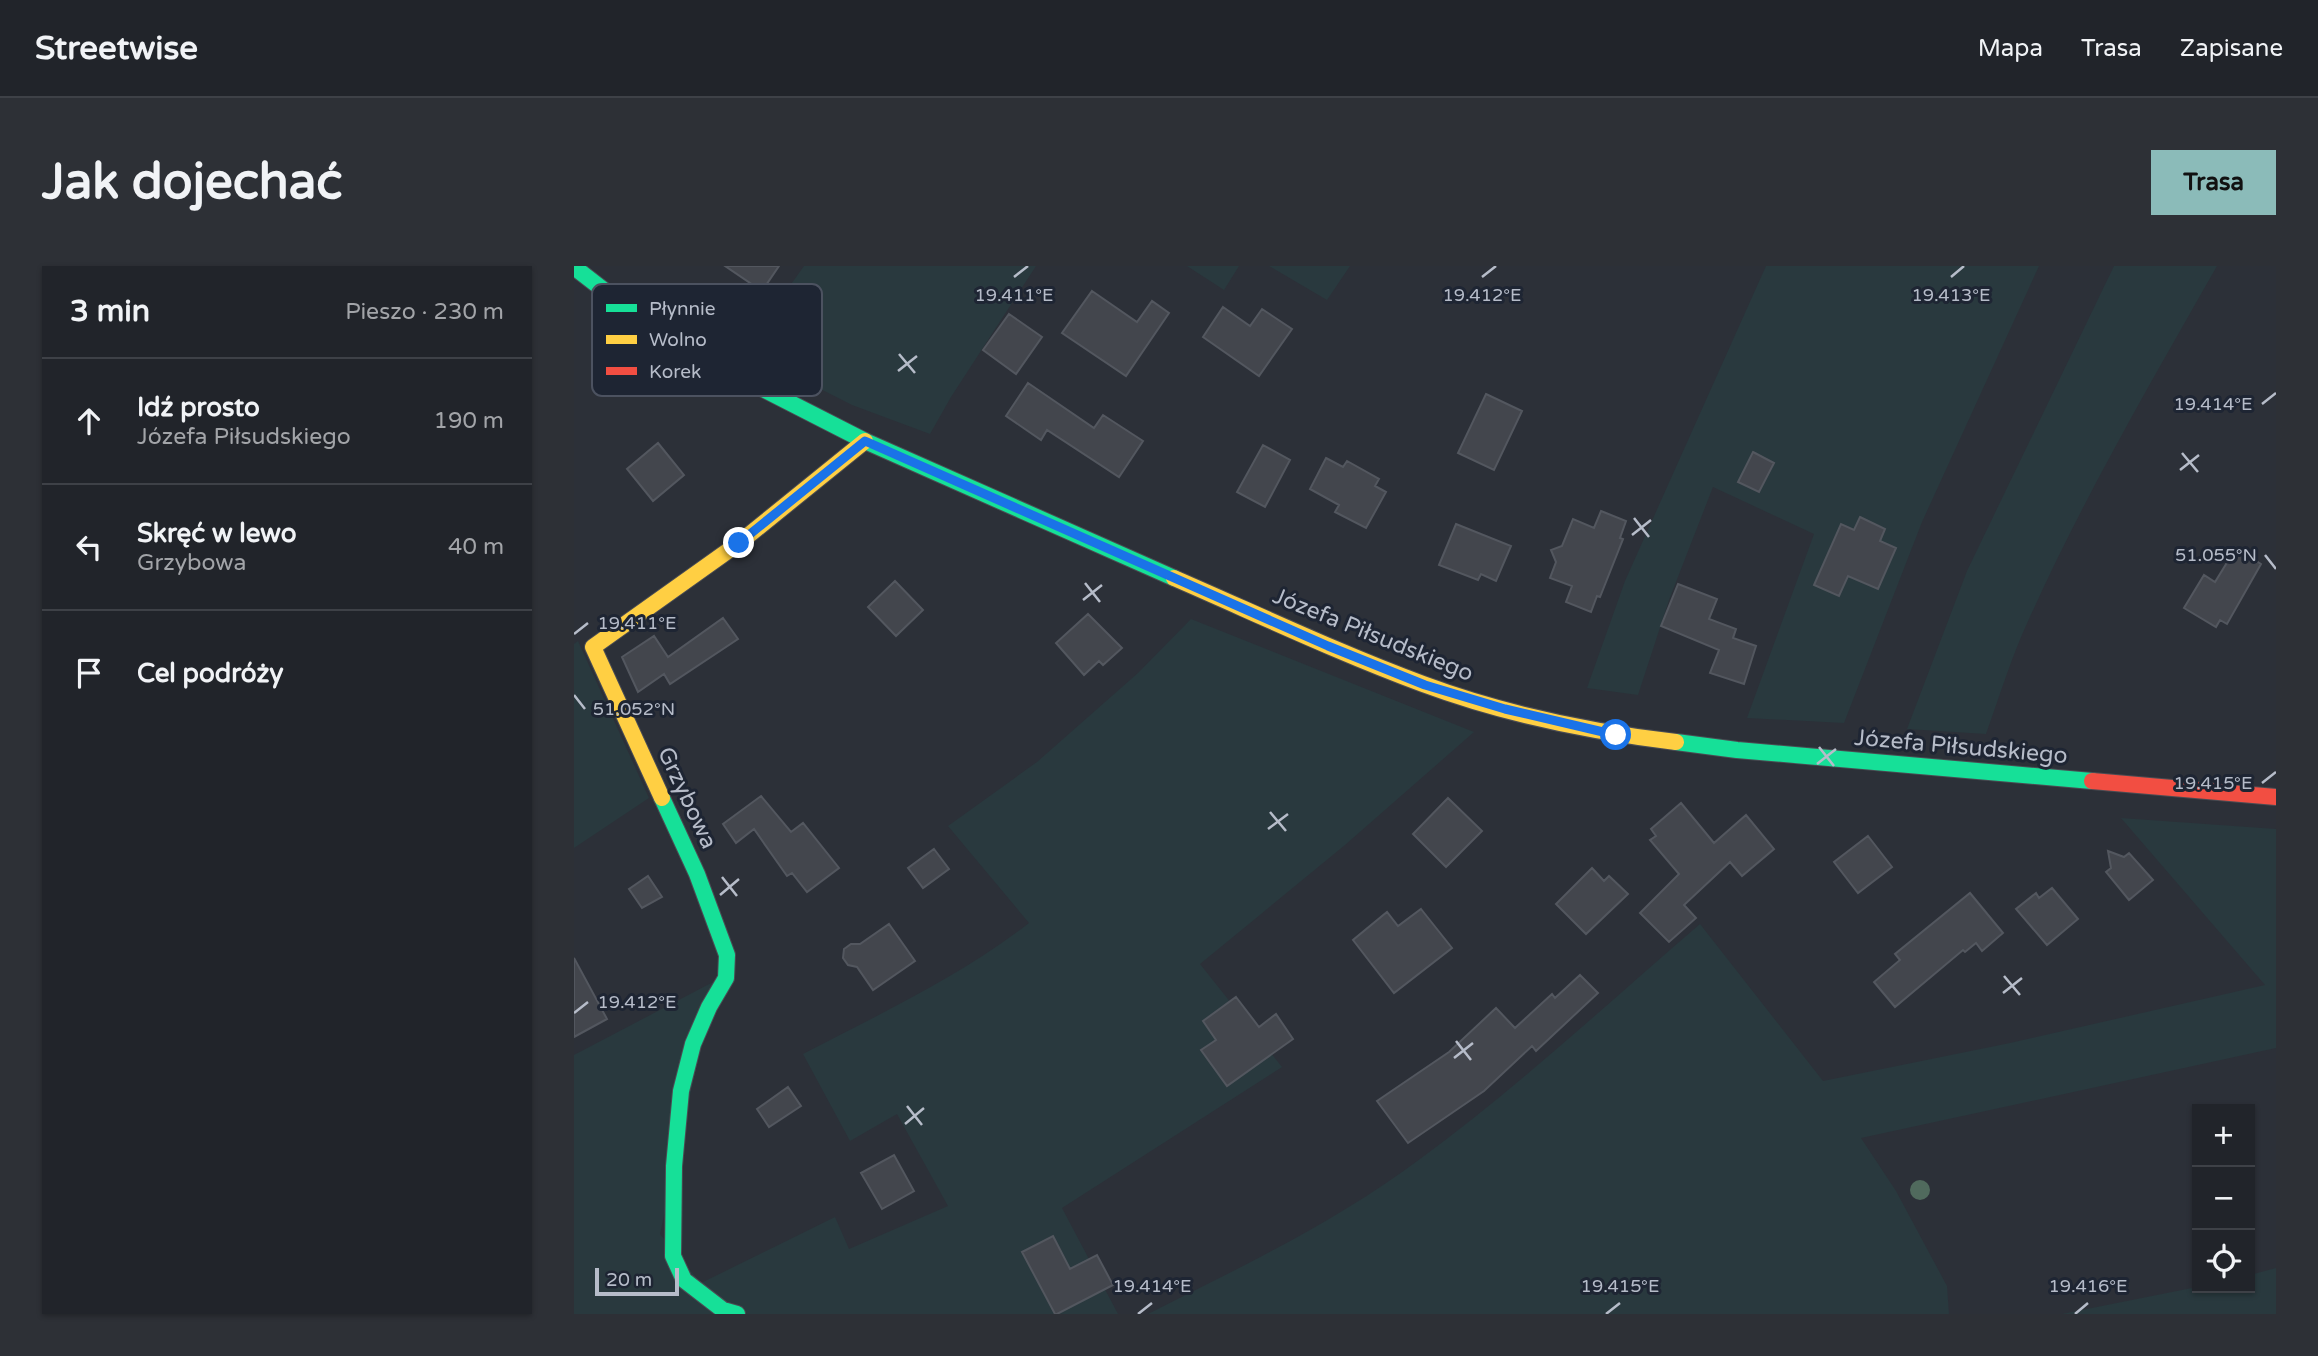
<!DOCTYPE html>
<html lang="pl">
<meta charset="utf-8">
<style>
body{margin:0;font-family:"Varela Round",sans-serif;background:#2d3036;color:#f1f3f6}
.controls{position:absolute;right:21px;bottom:21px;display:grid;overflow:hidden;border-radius:0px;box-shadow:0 2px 5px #0004}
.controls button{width:63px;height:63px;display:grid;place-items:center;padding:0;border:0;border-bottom:2px solid #3e4147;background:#21242a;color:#f1f3f6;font:35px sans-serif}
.scale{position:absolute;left:21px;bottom:18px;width:84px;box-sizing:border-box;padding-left:7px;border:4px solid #b6bcc9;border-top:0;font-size:19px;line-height:24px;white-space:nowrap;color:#b6bcc9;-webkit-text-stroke:5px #1e2533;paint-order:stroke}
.stop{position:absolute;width:21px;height:21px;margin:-16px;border:5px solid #1a73e8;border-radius:50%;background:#fff}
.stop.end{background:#1a73e8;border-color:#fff;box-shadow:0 2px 7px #0008}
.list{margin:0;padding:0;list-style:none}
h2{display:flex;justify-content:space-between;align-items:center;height:91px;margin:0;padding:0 28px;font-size:30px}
h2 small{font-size:23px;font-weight:400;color:#a2a4a8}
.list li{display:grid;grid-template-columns:46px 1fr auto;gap:21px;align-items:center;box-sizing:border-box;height:126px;padding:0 28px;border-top:2px solid #3e4147}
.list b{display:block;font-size:26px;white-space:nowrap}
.list p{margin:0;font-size:23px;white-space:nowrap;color:#a2a4a8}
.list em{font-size:23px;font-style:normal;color:#a2a4a8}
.icon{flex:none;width:38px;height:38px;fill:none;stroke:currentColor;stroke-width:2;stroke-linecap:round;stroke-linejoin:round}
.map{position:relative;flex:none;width:1702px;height:1048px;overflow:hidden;border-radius:0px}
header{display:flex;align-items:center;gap:42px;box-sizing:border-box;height:98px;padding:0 35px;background:#21242a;border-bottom:2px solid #3e4147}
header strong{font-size:33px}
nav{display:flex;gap:38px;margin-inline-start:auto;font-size:24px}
.intro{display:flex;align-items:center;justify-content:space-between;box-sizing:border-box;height:168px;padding:0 42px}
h1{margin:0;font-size:49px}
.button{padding:18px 32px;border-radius:0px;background:#8bbbb9;color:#111;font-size:24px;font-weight:700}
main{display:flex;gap:42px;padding:0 42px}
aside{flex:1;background:#21242a;border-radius:0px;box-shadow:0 2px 5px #0004}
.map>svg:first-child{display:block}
</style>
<header>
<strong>Streetwise</strong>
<nav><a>Mapa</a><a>Trasa</a><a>Zapisane</a></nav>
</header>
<div class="intro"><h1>Jak dojechać</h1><a class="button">Trasa</a></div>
<main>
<aside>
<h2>3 min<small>Pieszo · 230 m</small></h2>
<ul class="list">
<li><svg class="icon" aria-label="ahead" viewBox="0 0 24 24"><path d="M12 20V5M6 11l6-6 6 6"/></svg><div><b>Idź prosto</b><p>Józefa Piłsudskiego</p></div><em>190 m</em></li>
<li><svg class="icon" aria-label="left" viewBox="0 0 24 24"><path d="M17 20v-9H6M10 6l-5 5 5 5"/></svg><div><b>Skręć w lewo</b><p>Grzybowa</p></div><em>40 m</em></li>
<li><svg class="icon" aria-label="arrive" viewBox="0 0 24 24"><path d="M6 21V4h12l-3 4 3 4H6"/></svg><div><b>Cel podróży</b></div></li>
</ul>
</aside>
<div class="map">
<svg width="1702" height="1048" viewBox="0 0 1702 1048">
<rect width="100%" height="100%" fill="#2c3038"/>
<path fill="#29393e" d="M 230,0 L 462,0 L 377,131 L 356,168 L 278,139 L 170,84 Z
M 613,0 L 665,0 L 650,24 Z
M 695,0 L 776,0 L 753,34 Z
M 1192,0 L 1465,0 L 1348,256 L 1270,457 L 1173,452 L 1240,268 L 1139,221 L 1095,334 L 1064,429 L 1013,422 L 1051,315 Z
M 1540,0 L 1643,0 C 1577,116 1510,231 1455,353 C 1438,389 1426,429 1412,468 L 1333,463 L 1393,305 Z
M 617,353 L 900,466 L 771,579 L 626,698 L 708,801 L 488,942 L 544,1048 L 0,1048 L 0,789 L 141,715 L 86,968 L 127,1017 L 261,951 L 275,983 L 374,940 L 323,848 L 276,875 L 229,788 C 306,748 387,710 455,657 L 374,560 L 463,496 L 564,407 Z
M 4,375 L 75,532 L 0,582 L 0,378 Z
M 1547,552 L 1702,563 L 1702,782 L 1287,872 L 1322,925 L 1373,1020 L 1375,1048 L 574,1048 C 667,1001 762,956 846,893 C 944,821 1034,737 1126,658 L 1249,815 L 1436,777 L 1691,719 Z
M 1702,1002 L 1702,1048 L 1488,1048 L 1623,1021 L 1676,1022 L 1676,1009 Z"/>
<path fill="#43464d" stroke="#53575f" stroke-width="2" d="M 151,0 L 205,0 L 188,25 Z
M 518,25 L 563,56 L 578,35 L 595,47 L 552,110 L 488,67 Z
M 649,41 L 676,60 L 688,43 L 718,63 L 685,110 L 629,71 Z
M 435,48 L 468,71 L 442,108 L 409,84 Z
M 454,117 L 520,162 L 529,149 L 569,175 L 545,211 L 473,164 L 467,174 L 432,150 Z
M 912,128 L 948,145 L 920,204 L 884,187 Z
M 84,177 L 110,209 L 79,235 L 53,203 Z
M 689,179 L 716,194 L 691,241 L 663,226 Z
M 1179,186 L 1200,197 L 1185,226 L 1164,216 Z
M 752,192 L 769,201 L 773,195 L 805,213 L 801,220 L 812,226 L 792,262 L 761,246 L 765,239 L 736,223 Z
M 1027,245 L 1052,255 L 1046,272 L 1049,273 L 1026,331 L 1023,330 L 1017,346 L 992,336 L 998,320 L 976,312 L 982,296 L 977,284 L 988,280 L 999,253 L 1020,262 Z
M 1286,251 L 1311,263 L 1306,275 L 1322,282 L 1304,323 L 1274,310 L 1265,330 L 1240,319 L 1267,258 L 1280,264 Z
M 882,258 L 937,280 L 922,315 L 907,308 L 904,314 L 865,299 Z
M 1662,282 L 1687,298 L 1653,358 L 1646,354 L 1642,361 L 1610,342 L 1630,309 L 1641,316 Z
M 321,315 L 349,344 L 322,370 L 294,341 Z
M 1104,318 L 1143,333 L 1135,353 L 1162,363 L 1159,372 L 1182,380 L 1170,418 L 1136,407 L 1145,384 L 1087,360 Z
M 514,348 L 548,382 L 529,399 L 525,395 L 510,409 L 482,377 Z
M 149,352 L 164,373 L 96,418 L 90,408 L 64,426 L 48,391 L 80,370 L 94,391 Z
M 187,530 L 217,566 L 229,557 L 265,602 L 233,626 L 218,607 L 213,610 L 180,563 L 162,577 L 149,558 Z
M 874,532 L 908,565 L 872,601 L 839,568 Z
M 1107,537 L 1140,577 L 1172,549 L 1200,583 L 1168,610 L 1156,596 L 1110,639 L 1122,652 L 1095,676 L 1066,647 L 1105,608 L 1076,574 L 1082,570 L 1077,563 Z
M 1294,570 L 1318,601 L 1284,627 L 1260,596 Z
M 360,583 L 375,603 L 349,622 L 334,602 Z
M 1534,585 L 1550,591 L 1555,587 L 1579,614 L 1555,634 L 1532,606 L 1537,602 Z
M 1018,602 L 1030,615 L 1035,610 L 1054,628 L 1012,668 L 982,638 Z
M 74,610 L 88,631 L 68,642 L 55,623 Z
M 1478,622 L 1504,653 L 1473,679 L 1442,643 L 1462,627 L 1465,632 Z
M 1396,627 L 1429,667 L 1408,685 L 1402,677 L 1391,686 L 1389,684 L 1321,741 L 1300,716 L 1326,694 L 1321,688 Z
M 847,643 L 878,682 L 820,727 L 779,674 L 813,646 L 824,660 Z
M 315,658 L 341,695 L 299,724 L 283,701 L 274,699 L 269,692 L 270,683 L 277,678 L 286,678 Z
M 0,692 L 33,753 L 0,771 Z
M 1006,709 L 1024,727 L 962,785 L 958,780 L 910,825 L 834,877 L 803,835 L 875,786 L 922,742 L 941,762 L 978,728 L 981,732 Z
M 662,731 L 685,761 L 702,748 L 719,773 L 653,820 L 627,784 L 642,774 L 629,755 Z
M 214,821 L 227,840 L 195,861 L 183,843 Z
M 320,889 L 340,925 L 308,943 L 287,907 Z
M 479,970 L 496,1003 L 523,989 L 539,1019 L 483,1048 L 481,1048 L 448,986 Z"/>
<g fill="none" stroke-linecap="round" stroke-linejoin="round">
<g stroke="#4a4c53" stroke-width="18">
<path id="fast" d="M 0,1 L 67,53 L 148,102 L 291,175 L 600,312
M 1102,476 L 1163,484 L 1518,515
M 88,532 L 123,608 L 153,689 L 152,712 L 135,741 L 119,778 L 107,825 L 100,900 L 99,990 L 110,1014 L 149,1044 L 163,1048"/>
</g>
<g stroke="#4a4c53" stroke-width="18">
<path id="slow" d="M 600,312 C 683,348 765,387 849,418 C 930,448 1017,466 1102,476
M 88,532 L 19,381 L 165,277 L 291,175"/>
</g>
<g stroke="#4a4c53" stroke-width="18">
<path id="jam" d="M 1518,515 L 1702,531"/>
</g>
<use href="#fast" stroke="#16e098" stroke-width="16"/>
<use href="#slow" stroke="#ffcf43" stroke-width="16"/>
<use href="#jam" stroke="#f24e42" stroke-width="16"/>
</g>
<circle fill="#506a5d" cx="1346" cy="924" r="10"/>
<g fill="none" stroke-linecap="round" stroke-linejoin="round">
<path stroke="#1a73e8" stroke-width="9" d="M 165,277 L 291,175 L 754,380 L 851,419 L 931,443 L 1042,469"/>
</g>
<path fill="none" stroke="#b6bcc9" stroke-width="2.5" d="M 440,11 L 454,0M 908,11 L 922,0M 1377,11 L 1390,0M 325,88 L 341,107M 324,105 L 343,90M 1688,138 L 1702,127M 1608,187 L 1624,206M 1606,204 L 1625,189M 1060,252 L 1075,271M 1058,269 L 1077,254M 1691,289 L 1702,303M 511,317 L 526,336M 509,334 L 528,319M 0,368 L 14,357M 0,429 L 11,443M 1245,481 L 1260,500M 1243,498 L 1262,483M 1688,517 L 1702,506M 696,546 L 712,565M 694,563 L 714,548M 148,611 L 163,630M 146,629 L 165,613M 1430,710 L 1446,729M 1429,727 L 1448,712M 0,747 L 14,736M 882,775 L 897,794M 880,792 L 899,777M 333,840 L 348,859M 331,858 L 350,842M 564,1048 L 578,1037M 1032,1048 L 1046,1037M 1501,1048 L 1514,1037"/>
<g text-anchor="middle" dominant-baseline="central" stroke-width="6" stroke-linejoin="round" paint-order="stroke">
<g font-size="23" fill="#b6bcc9" stroke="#1e2533">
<text transform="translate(799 369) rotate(22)">Józefa Piłsudskiego</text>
<text transform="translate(1387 481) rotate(5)">Józefa Piłsudskiego</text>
<text transform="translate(113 532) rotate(65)">Grzybowa</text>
</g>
</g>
<rect x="18" y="18" width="230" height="112" rx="10" fill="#1e2533" stroke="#4c5260" stroke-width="2"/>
<rect x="32" y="38" width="31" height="8" fill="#16e098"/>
<rect x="32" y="69" width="31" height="9" fill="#ffcf43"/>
<rect x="32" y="101" width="31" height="8" fill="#f24e42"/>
<g font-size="19" fill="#b6bcc9">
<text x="75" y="49">Płynnie</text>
<text x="75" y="80">Wolno</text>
<text x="75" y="112">Korek</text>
</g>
<g font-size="18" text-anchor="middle" fill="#b6bcc9" stroke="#1e2533" stroke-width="6" stroke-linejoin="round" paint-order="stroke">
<text x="440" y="35">19.411°E</text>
<text x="908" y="35">19.412°E</text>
<text x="1377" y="35">19.413°E</text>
<text x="1639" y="144">19.414°E</text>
<text x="1642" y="295">51.055°N</text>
<text x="63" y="363">19.411°E</text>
<text x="60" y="449">51.052°N</text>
<text x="1639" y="523">19.415°E</text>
<text x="63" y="742">19.412°E</text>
<text x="578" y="1026">19.414°E</text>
<text x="1046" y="1026">19.415°E</text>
<text x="1514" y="1026">19.416°E</text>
</g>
</svg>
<div class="controls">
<button>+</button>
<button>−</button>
<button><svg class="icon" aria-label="locate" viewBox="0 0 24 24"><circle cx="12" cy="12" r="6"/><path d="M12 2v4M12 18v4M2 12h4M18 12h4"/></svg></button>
</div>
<div class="scale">20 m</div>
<div class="stop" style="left:1042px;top:469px"></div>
<div class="stop end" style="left:165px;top:277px"></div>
</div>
</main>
